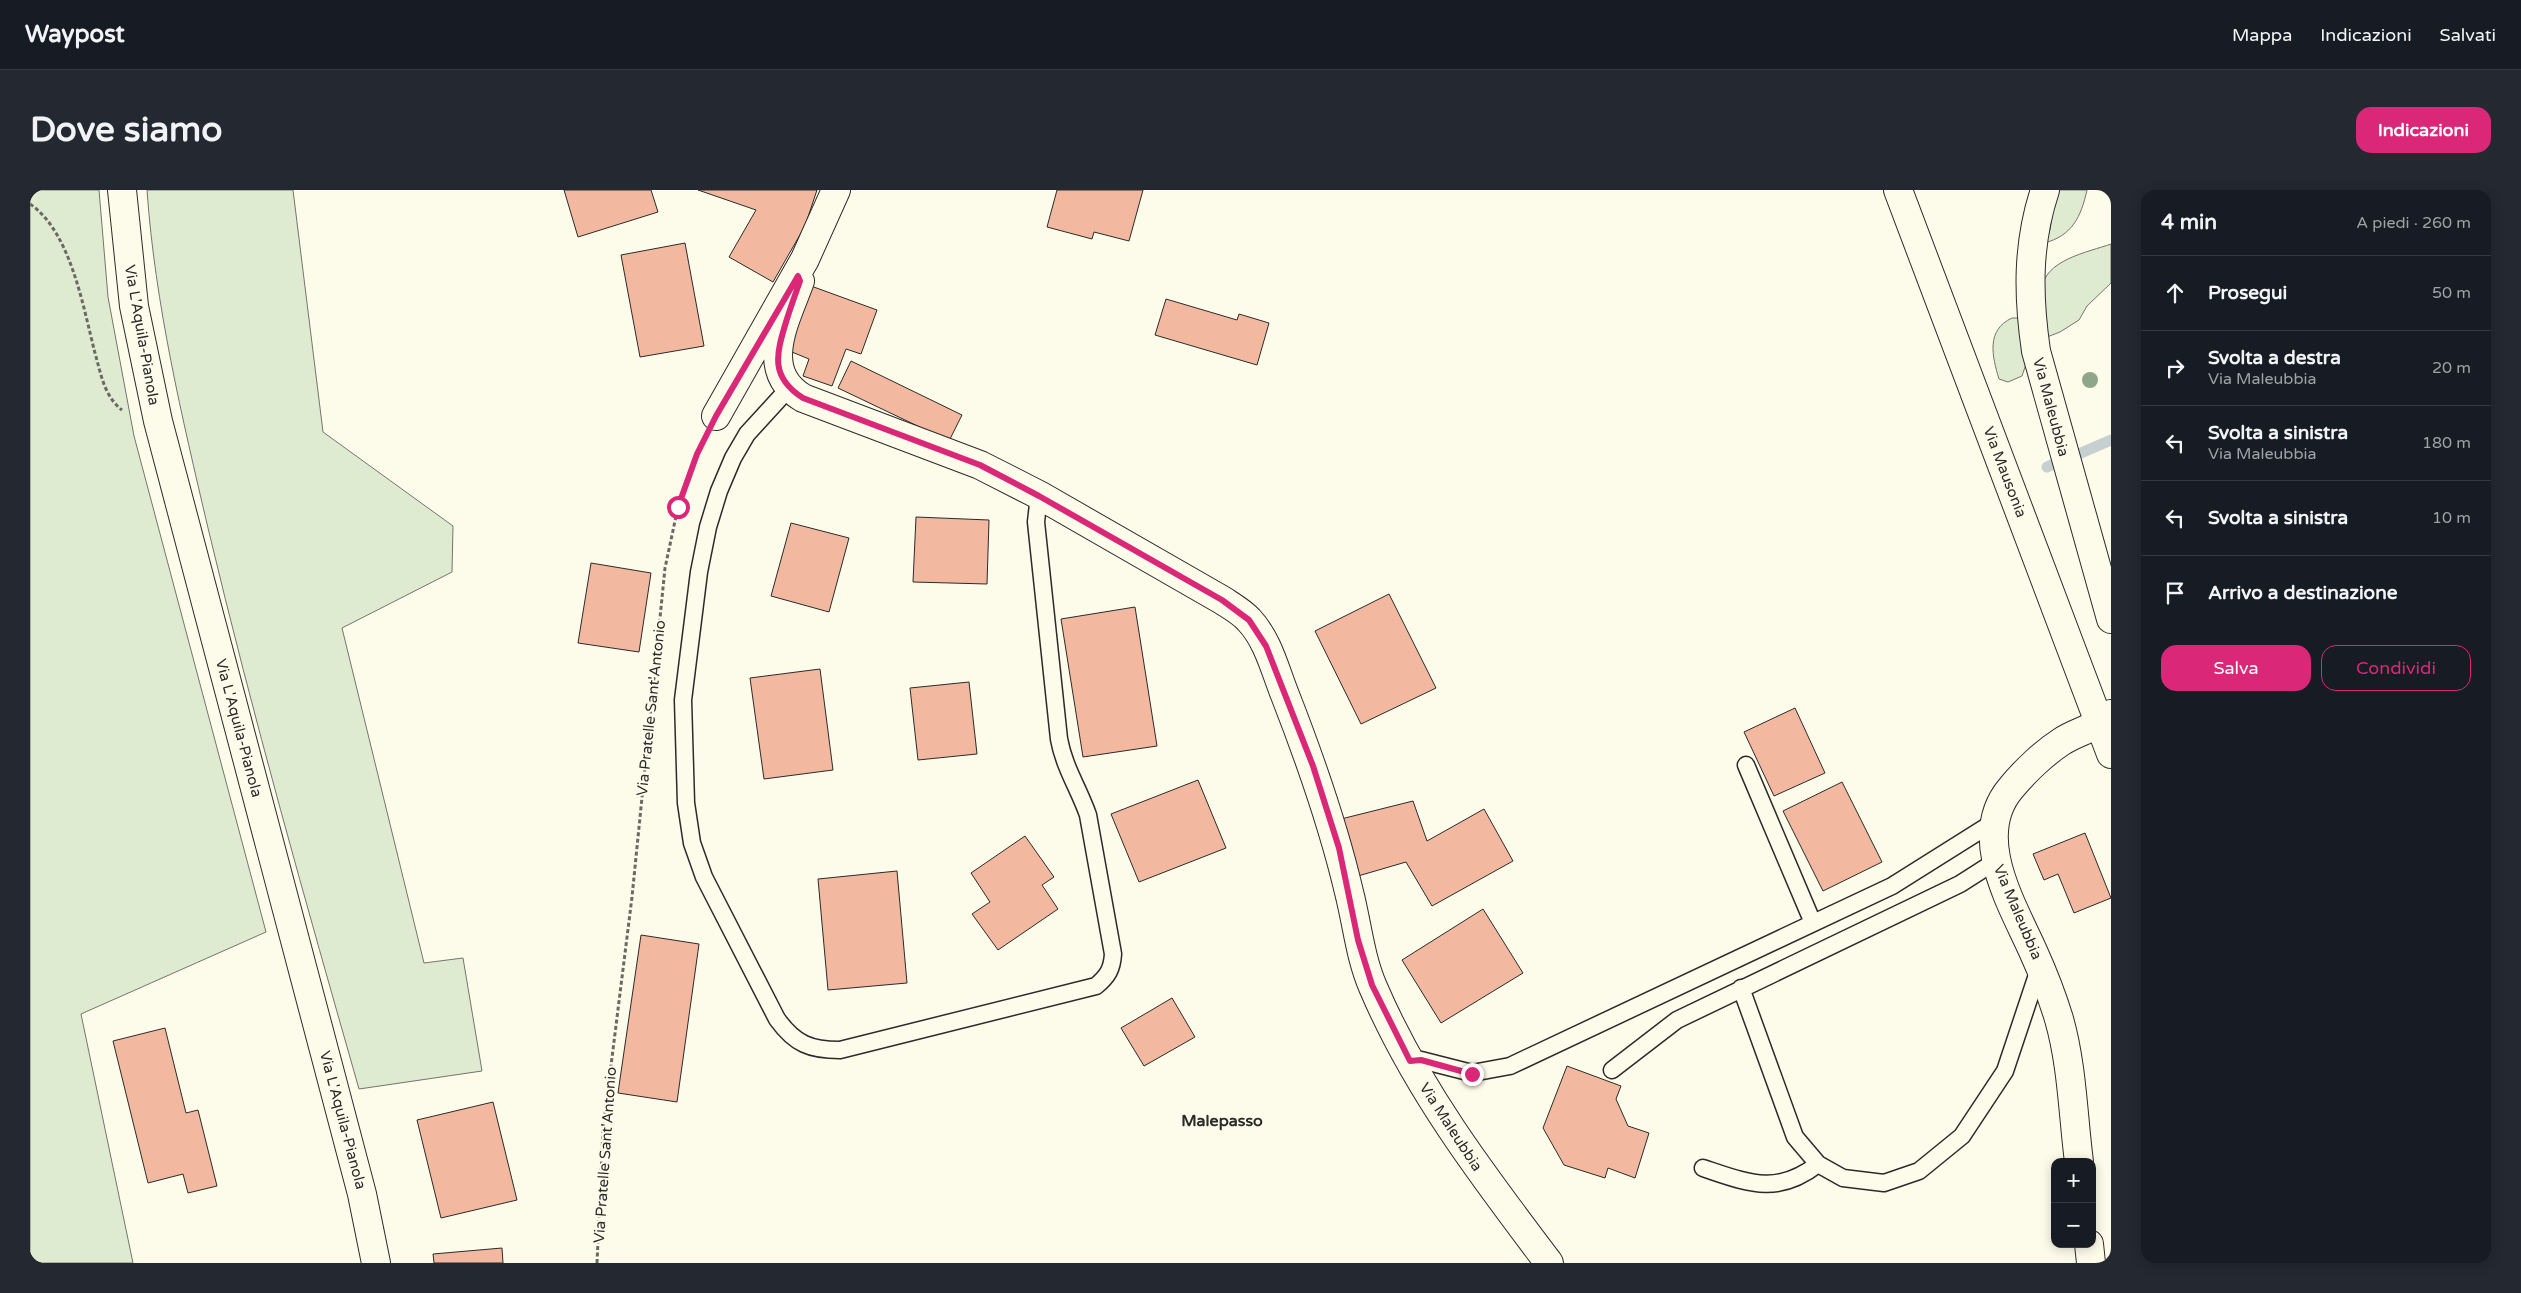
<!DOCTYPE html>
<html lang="it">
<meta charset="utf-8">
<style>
body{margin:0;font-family:"Varela Round",sans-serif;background:#242831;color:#f1f3f6}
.controls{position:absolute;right:15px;bottom:15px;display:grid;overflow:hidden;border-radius:10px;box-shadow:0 2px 12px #0003}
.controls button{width:45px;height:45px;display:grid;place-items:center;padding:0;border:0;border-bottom:1px solid #363941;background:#171b24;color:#f1f3f6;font:25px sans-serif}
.stop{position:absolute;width:15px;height:15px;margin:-11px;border:4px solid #db2777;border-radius:50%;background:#fff}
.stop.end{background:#db2777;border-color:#fff;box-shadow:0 1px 5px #0008}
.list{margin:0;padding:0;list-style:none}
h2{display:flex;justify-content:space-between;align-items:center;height:65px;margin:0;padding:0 20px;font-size:21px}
h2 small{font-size:16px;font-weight:400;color:#9ea1a6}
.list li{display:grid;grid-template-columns:32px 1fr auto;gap:15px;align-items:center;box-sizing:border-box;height:75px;padding:0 20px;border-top:1px solid #363941}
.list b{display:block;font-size:19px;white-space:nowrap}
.list p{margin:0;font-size:16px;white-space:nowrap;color:#9ea1a6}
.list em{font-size:16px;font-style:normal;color:#9ea1a6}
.actions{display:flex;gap:10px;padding:15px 20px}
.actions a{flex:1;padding:11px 0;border:1px solid #db2777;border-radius:15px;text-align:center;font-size:18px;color:#db2777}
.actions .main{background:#db2777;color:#fff}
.icon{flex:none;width:28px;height:28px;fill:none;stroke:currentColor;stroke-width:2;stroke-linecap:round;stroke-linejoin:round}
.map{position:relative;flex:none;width:2081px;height:1073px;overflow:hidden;border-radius:15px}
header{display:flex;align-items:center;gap:30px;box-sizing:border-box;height:70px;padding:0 25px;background:#171b24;border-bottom:1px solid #363941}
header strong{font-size:24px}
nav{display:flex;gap:28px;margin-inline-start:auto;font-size:18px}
.intro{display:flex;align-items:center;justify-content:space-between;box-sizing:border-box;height:120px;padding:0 30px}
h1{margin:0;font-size:35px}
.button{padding:12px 22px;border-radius:15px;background:#db2777;color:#fff;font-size:18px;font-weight:700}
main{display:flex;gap:30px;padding:0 30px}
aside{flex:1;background:#171b24;border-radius:15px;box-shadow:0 2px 12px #0003}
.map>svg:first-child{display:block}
</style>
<header>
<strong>Waypost</strong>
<nav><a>Mappa</a><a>Indicazioni</a><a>Salvati</a></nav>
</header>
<div class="intro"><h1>Dove siamo</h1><a class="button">Indicazioni</a></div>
<main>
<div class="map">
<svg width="2081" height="1073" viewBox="0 0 2081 1073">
<rect width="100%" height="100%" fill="#fdfbea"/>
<path fill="#deebd1" stroke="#74746e" d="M 0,0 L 69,0 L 78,107 L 104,246 L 236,742 L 51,824 L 103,1073 L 0,1073 Z
M 117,0 L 263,0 L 293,242 L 423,336 L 422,382 L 312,438 L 394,773 L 433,768 L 452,881 L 329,899 C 276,713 223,527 178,338 C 152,227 125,114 117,0 Z
M 2026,0 L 2057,0 C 2051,27 2042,46 2014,53 L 2020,40 Z
M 2081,54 L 2081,93 L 2057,116 L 2049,130 L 2030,142 L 2017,147 C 2016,132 2012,116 2012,101 C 2012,70 2059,62 2081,54 Z
M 1982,128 L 1990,128 L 1996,174 L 1992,186 L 1978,192 L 1969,189 C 1962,166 1956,140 1982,128 Z"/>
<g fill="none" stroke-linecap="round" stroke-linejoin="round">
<path stroke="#c7d0d0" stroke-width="11" d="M 2044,266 L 2081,250
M 2017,277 L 2028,272"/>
</g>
<path fill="#f2b8a0" stroke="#2b2b2b" d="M 534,0 L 621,0 L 628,22 L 548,47 Z
M 668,0 L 787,0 L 775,36 L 743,92 L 699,67 L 726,20 Z
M 1027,0 L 1113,0 L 1099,51 L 1064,42 L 1062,49 L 1017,37 Z
M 655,53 L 674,156 L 610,167 L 591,65 Z
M 781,96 L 847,120 L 831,164 L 816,159 L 802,196 L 773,186 L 779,169 L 757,160 Z
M 1136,109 L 1207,130 L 1209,124 L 1239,133 L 1227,175 L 1125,145 Z
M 821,171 L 932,225 L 919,251 L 808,198 Z
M 886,327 L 959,330 L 957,394 L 883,392 Z
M 761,333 L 819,348 L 799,422 L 741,406 Z
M 561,373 L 621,383 L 609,462 L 548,453 Z
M 1359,404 L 1406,498 L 1331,534 L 1285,441 Z
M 1105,417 L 1127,556 L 1053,567 L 1031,429 Z
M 790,479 L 803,580 L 734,589 L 720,488 Z
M 939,492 L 947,564 L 888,570 L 880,498 Z
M 1765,518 L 1795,583 L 1744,606 L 1714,542 Z
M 1168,590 L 1196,658 L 1109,692 L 1081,624 Z
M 1812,592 L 1852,672 L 1793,701 L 1753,621 Z
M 1383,611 L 1397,651 L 1454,619 L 1483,671 L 1402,716 L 1376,672 L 1328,686 L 1311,629 Z
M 2055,643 L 2081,708 L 2044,723 L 2028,684 L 2014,690 L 2003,664 Z
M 995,646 L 1024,687 L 1012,695 L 1028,719 L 968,760 L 942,724 L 960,712 L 941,683 Z
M 867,681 L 877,793 L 798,800 L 788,689 Z
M 1453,719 L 1493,783 L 1411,833 L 1372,770 Z
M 611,745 L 669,754 L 647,912 L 588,903 Z
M 1142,808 L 1165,847 L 1114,876 L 1091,838 Z
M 135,838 L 156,923 L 168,920 L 187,996 L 158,1003 L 153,984 L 118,993 L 83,851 Z
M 1537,876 L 1591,896 L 1586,909 L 1598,936 L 1619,943 L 1605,988 L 1578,978 L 1575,988 L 1534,975 L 1513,938 Z
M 463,912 L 487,1010 L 411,1028 L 387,930 Z
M 472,1058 L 473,1073 L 404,1073 L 403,1064 Z"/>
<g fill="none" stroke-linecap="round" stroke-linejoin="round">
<g stroke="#2b2b2b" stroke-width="19">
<path id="lane" d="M 759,198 L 717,244 L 703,268 L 689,301 L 678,337 L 669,382 L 653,510 L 656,613 L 662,653 L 674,687 L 747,829 C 765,854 780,860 810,860 L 1066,796 C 1078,786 1082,779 1083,764 L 1058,625 C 1049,599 1034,577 1029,549 L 1006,332 L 1009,305
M 1716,575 L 1783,733
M 1711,798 L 1765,947 L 1788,974 L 1813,988 L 1854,993 L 1889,981 L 1932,946 L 1975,881 L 2010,776
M 1380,871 L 1391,870 L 1442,883 L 1480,876 L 1862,696 L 1967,630
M 1582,880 L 1647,830 L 1930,694 L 1966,671
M 1673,978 C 1718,993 1747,1006 1788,974"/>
</g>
<g stroke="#2b2b2b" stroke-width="30">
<path id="street" d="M 2015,0 C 1997,54 1998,106 2006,161 L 2081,429
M 766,85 L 770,91 C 756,130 727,180 773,208 L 950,275 L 1009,305 L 1192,410 C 1201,416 1212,422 1219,430 C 1238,450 1245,480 1255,505 C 1280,569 1303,634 1319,702 C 1327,733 1330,767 1343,797 C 1386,898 1453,986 1519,1073
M 686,226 L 775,69 L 806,0
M 2049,972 C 2043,925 2042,874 2029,829 C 2022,806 2013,783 2003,761 C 1982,714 1940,646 1981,598 C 1994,582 2014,563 2031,552 C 2047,541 2068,538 2081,524
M 2059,1054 L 2061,1073"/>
</g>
<g stroke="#2b2b2b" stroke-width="30">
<path id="primary" d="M 92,0 L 104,116 L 128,231 L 332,1004 L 346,1073
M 1868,0 L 2081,564"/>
</g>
<path stroke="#6a6964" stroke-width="3" stroke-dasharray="4 2.5" stroke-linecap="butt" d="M 0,14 C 41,42 53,117 65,163 C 71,184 74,206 92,220
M 567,1073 L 573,940 L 602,707 L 635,378 L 648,317 L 671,255"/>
<use href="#lane" stroke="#fdfbea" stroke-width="16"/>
<use href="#street" stroke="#fdfbea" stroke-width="28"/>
<use href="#primary" stroke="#fdfbea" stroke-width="28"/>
</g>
<circle fill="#8ea78a" cx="2060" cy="190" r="8"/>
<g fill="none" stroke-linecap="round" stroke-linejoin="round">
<path stroke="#db2777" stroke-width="6" d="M 648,317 L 667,264 L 686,226 L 768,86 L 770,91 C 765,105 760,119 756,132 C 746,165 740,187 773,208 L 950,275 L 1009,306 L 1192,410 L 1219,430 L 1236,456 L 1283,576 L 1309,658 L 1328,750 L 1342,795 L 1380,871 L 1391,870 L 1442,884"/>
</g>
<g text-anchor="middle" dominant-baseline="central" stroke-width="4" stroke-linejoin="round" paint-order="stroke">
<g font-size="15" fill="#2b2b2b" stroke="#fdfbea">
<text transform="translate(112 145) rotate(80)">Via L'Aquila-Pianola</text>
<text transform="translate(2021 217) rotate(75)">Via Maleubbia</text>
<text transform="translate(1975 282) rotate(69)">Via Mausonia</text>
<text transform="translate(621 518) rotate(-84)">Via Pratelle Sant'Antonio</text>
<text transform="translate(209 538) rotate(75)">Via L'Aquila-Pianola</text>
<text transform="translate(1988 722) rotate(67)">Via Maleubbia</text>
<text transform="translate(313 930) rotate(75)">Via L'Aquila-Pianola</text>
<text transform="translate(1421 937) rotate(57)">Via Maleubbia</text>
<text transform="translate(575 965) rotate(-86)">Via Pratelle Sant'Antonio</text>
</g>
<g font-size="16" font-weight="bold" fill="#2b2b2b" stroke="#fdfbea">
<text x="1192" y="931">Malepasso</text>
</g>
</g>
</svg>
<div class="controls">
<button>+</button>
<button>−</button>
</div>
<div class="stop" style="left:648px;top:317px"></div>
<div class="stop end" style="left:1442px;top:884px"></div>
</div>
<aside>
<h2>4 min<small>A piedi · 260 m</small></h2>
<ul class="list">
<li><svg class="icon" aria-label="ahead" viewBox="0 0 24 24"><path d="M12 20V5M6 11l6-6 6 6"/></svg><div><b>Prosegui</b></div><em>50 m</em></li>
<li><svg class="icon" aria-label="right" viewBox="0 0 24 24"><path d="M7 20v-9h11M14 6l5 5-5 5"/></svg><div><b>Svolta a destra</b><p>Via Maleubbia</p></div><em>20 m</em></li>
<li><svg class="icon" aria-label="left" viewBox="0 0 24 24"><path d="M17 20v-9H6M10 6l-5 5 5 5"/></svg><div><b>Svolta a sinistra</b><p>Via Maleubbia</p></div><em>180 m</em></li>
<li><svg class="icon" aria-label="left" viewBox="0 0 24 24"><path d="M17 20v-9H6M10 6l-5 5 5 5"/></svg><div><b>Svolta a sinistra</b></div><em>10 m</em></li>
<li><svg class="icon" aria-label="arrive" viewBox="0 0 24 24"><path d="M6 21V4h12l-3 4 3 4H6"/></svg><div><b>Arrivo a destinazione</b></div></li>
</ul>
<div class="actions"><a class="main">Salva</a><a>Condividi</a></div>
</aside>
</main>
